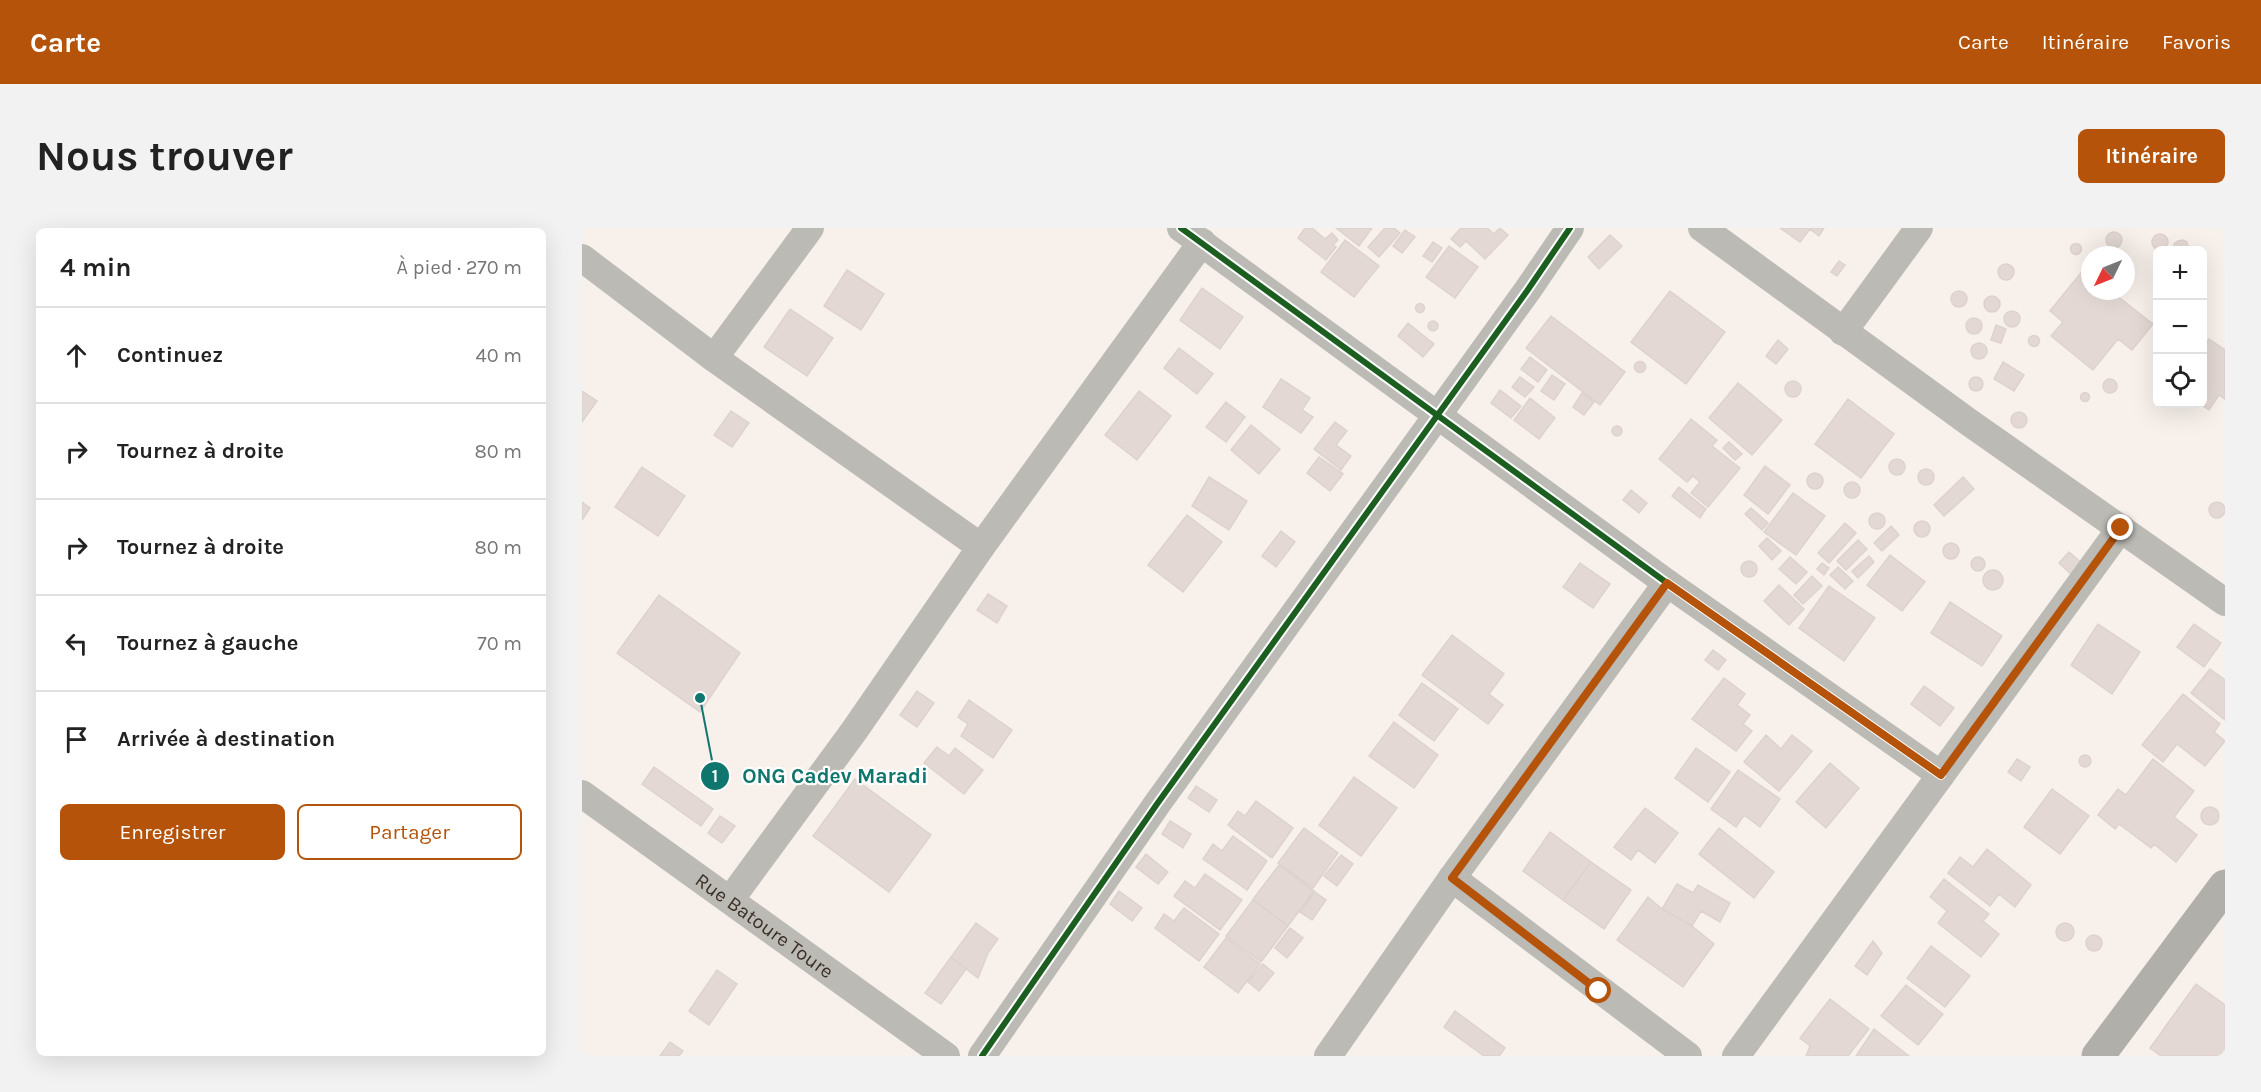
<!DOCTYPE html>
<html lang="fr">
<meta charset="utf-8">
<style>
body{margin:0;font-family:Karla,sans-serif;background:#f2f2f2;color:#222}
.controls{position:absolute;right:18px;top:18px;display:grid;overflow:hidden;border-radius:9px;box-shadow:0 6px 24px #0002}
.controls button{width:54px;height:54px;display:grid;place-items:center;padding:0;border:0;border-bottom:2px solid #e0e0e0;background:#fff;color:#222;font:30px sans-serif}
.compass{position:absolute;left:1499px;top:18px;width:54px;height:54px;border-radius:50%;background:#fff;box-shadow:0 6px 24px #0002;rotate:227deg}
.stop{position:absolute;width:18px;height:18px;margin:-14px;border:4px solid #b45309;border-radius:50%;background:#fff}
.stop.end{background:#b45309;border-color:#fff;box-shadow:0 2px 6px #0008}
.list{margin:0;padding:0;list-style:none}
h2{display:flex;justify-content:space-between;align-items:center;height:78px;margin:0;padding:0 24px;font-size:26px}
h2 small{font-size:20px;font-weight:400;color:#767676}
.list li{display:grid;grid-template-columns:39px 1fr auto;gap:18px;align-items:center;box-sizing:border-box;height:96px;padding:0 24px;border-top:2px solid #e0e0e0}
.list b{display:block;font-size:22px;white-space:nowrap}
.list em{font-size:20px;font-style:normal;color:#767676}
.actions{display:flex;gap:12px;padding:18px 24px}
.actions a{flex:1;padding:14px 0;border:2px solid #b45309;border-radius:9px;text-align:center;font-size:21px;color:#b45309}
.actions .main{background:#b45309;color:#fff}
.icon{flex:none;width:33px;height:33px;fill:none;stroke:currentColor;stroke-width:2;stroke-linecap:round;stroke-linejoin:round}
.map{position:relative;flex:none;width:1643px;height:828px;overflow:hidden;border-radius:9px}
header{display:flex;align-items:center;gap:36px;box-sizing:border-box;height:84px;padding:0 30px;background:#b45309;color:#fff}
header strong{font-size:28px}
nav{display:flex;gap:33px;margin-inline-start:auto;font-size:21px}
.intro{display:flex;align-items:center;justify-content:space-between;box-sizing:border-box;height:144px;padding:0 36px}
h1{margin:0;font-size:42px}
.button{padding:15px 27px;border-radius:9px;background:#b45309;color:#fff;font-size:21px;font-weight:700}
main{display:flex;gap:36px;padding:0 36px}
aside{flex:1;background:#fff;border-radius:9px;box-shadow:0 6px 24px #0002}
.map>svg:first-child{display:block}
</style>
<header>
<strong>Carte</strong>
<nav><a>Carte</a><a>Itinéraire</a><a>Favoris</a></nav>
</header>
<div class="intro"><h1>Nous trouver</h1><a class="button">Itinéraire</a></div>
<main>
<aside>
<h2>4 min<small>À pied · 270 m</small></h2>
<ul class="list">
<li><svg class="icon" aria-label="ahead" viewBox="0 0 24 24"><path d="M12 20V5M6 11l6-6 6 6"/></svg><div><b>Continuez</b></div><em>40 m</em></li>
<li><svg class="icon" aria-label="right" viewBox="0 0 24 24"><path d="M7 20v-9h11M14 6l5 5-5 5"/></svg><div><b>Tournez à droite</b></div><em>80 m</em></li>
<li><svg class="icon" aria-label="right" viewBox="0 0 24 24"><path d="M7 20v-9h11M14 6l5 5-5 5"/></svg><div><b>Tournez à droite</b></div><em>80 m</em></li>
<li><svg class="icon" aria-label="left" viewBox="0 0 24 24"><path d="M17 20v-9H6M10 6l-5 5 5 5"/></svg><div><b>Tournez à gauche</b></div><em>70 m</em></li>
<li><svg class="icon" aria-label="arrive" viewBox="0 0 24 24"><path d="M6 21V4h12l-3 4 3 4H6"/></svg><div><b>Arrivée à destination</b></div></li>
</ul>
<div class="actions"><a class="main">Enregistrer</a><a>Partager</a></div>
</aside>
<div class="map">
<svg width="1643" height="828" viewBox="0 0 1643 828">
<rect width="100%" height="100%" fill="#f8f1eb"/>
<path fill="#e3d8d3" stroke="#ddd2ce" stroke-width="1.5" d="M 723,0 L 730,0 L 743,11 L 750,5 L 756,12 L 751,17 L 754,19 L 744,32 L 716,10 Z
M 754,0 L 790,0 L 777,18 Z
M 803,0 L 812,0 L 818,5 L 797,29 L 786,19 Z
M 879,0 L 905,0 L 912,6 L 918,0 L 926,7 L 903,31 L 884,13 L 878,19 L 869,11 Z
M 1198,0 L 1242,0 L 1237,8 L 1228,1 L 1218,14 Z
M 823,2 L 833,9 L 820,25 L 811,18 Z
M1524 12a8 8 0 1 1 16 0a8 8 0 1 1-16 0Z
M1570 14a8 8 0 1 1 16 0a8 8 0 1 1-16 0Z
M 1028,7 L 1040,18 L 1017,41 L 1006,29 Z
M 763,12 L 797,38 L 772,69 L 739,44 Z
M 1601,12 L 1605,14 L 1607,22 L 1592,22 L 1592,16 L 1596,13 Z
M 851,14 L 860,20 L 850,34 L 841,28 Z
M1488.5 21a5.5 5.5 0 1 1 11 0a5.5 5.5 0 1 1-11 0Z
M 867,18 L 896,39 L 873,70 L 844,49 Z
M 1257,33 L 1263,37 L 1255,48 L 1249,44 Z
M1416 44a8 8 0 1 1 16 0a8 8 0 1 1-16 0Z
M 1502,41 L 1508,46 L 1508,63 L 1529,63 L 1571,96 L 1550,122 L 1536,111 L 1511,142 L 1469,108 L 1481,94 L 1468,83 Z
M 265,42 L 302,66 L 279,102 L 242,78 Z
M 620,60 L 661,89 L 638,121 L 598,92 Z
M1369 71a8 8 0 1 1 16 0a8 8 0 1 1-16 0Z
M 1088,63 L 1143,104 L 1104,156 L 1049,114 Z
M1402 76a8 8 0 1 1 16 0a8 8 0 1 1-16 0Z
M833.5 80a4.5 4.5 0 1 1 9 0a4.5 4.5 0 1 1-9 0Z
M 208,81 L 251,110 L 225,148 L 182,119 Z
M1422 91a8 8 0 1 1 16 0a8 8 0 1 1-16 0Z
M 969,88 L 1043,144 L 1018,177 L 944,120 Z
M1384 98a8 8 0 1 1 16 0a8 8 0 1 1-16 0Z
M846 98a5 5 0 1 1 10 0a5 5 0 1 1-10 0Z
M 826,95 L 852,116 L 841,129 L 816,108 Z
M 1414,97 L 1424,101 L 1419,115 L 1409,112 Z
M1446.5 113a5.5 5.5 0 1 1 11 0a5.5 5.5 0 1 1-11 0Z
M 1627,111 L 1643,122 L 1643,171 L 1637,167 L 1627,182 L 1618,176 L 1620,176 L 1620,120 Z
M 1196,112 L 1206,121 L 1194,136 L 1184,128 Z
M1389 123a8 8 0 1 1 16 0a8 8 0 1 1-16 0Z
M 597,120 L 631,146 L 615,166 L 582,140 Z
M 948,129 L 965,142 L 956,154 L 939,141 Z
M1052.5 139a5.5 5.5 0 1 1 11 0a5.5 5.5 0 1 1-11 0Z
M 1421,134 L 1442,147 L 1432,163 L 1412,151 Z
M 970,147 L 983,156 L 972,172 L 959,163 Z
M1387 156a7 7 0 1 1 14 0a7 7 0 1 1-14 0Z
M 938,149 L 952,159 L 943,169 L 930,159 Z
M1521 158a7 7 0 1 1 14 0a7 7 0 1 1-14 0Z
M 699,151 L 728,170 L 720,182 L 731,189 L 719,205 L 681,179 Z
M1203 161a8 8 0 1 1 16 0a8 8 0 1 1-16 0Z
M 1156,155 L 1200,192 L 1170,227 L 1127,190 Z
M 918,162 L 939,178 L 929,190 L 909,175 Z
M 0,163 L 15,173 L 0,194 Z
M 557,163 L 589,188 L 555,232 L 523,207 Z
M1498.5 169a4.5 4.5 0 1 1 9 0a4.5 4.5 0 1 1-9 0Z
M 1000,165 L 1012,174 L 1002,187 L 991,179 Z
M 948,170 L 973,190 L 957,211 L 932,192 Z
M 1266,171 L 1312,206 L 1279,250 L 1233,216 Z
M 644,174 L 663,189 L 644,214 L 624,199 Z
M 149,183 L 167,195 L 150,219 L 132,207 Z
M1429 192a8 8 0 1 1 16 0a8 8 0 1 1-16 0Z
M 1109,191 L 1135,212 L 1130,218 L 1158,240 L 1126,279 L 1109,265 L 1118,254 L 1111,248 L 1105,254 L 1077,231 Z
M 753,194 L 765,203 L 754,217 L 769,228 L 759,242 L 732,221 Z
M 669,197 L 698,221 L 677,246 L 649,222 Z
M1030 203a5 5 0 1 1 10 0a5 5 0 1 1-10 0Z
M 1147,214 L 1160,226 L 1153,232 L 1141,220 Z
M 737,229 L 761,246 L 748,263 L 725,245 Z
M1307 239a8 8 0 1 1 16 0a8 8 0 1 1-16 0Z
M 1183,238 L 1208,257 L 1186,286 L 1162,267 Z
M 60,239 L 103,268 L 76,308 L 33,279 Z
M1336 249a8 8 0 1 1 16 0a8 8 0 1 1-16 0Z
M1225 253a8 8 0 1 1 16 0a8 8 0 1 1-16 0Z
M 627,249 L 665,273 L 647,302 L 610,278 Z
M 1381,249 L 1392,261 L 1362,288 L 1352,277 Z
M1262 262a8 8 0 1 1 16 0a8 8 0 1 1-16 0Z
M 1097,259 L 1124,281 L 1118,290 L 1090,268 Z
M 1049,262 L 1065,275 L 1057,285 L 1041,272 Z
M 1211,265 L 1243,288 L 1214,327 L 1182,304 Z
M 0,274 L 8,280 L 0,292 Z
M1627 282a8 8 0 1 1 16 0a8 8 0 1 1-16 0Z
M 1169,280 L 1186,295 L 1180,302 L 1163,286 Z
M1287 293a8 8 0 1 1 16 0a8 8 0 1 1-16 0Z
M 605,287 L 640,314 L 601,364 L 566,337 Z
M1332 301a8 8 0 1 1 16 0a8 8 0 1 1-16 0Z
M 1263,295 L 1274,305 L 1247,335 L 1236,325 Z
M 1309,298 L 1317,307 L 1300,323 L 1292,315 Z
M 699,303 L 713,314 L 694,339 L 680,328 Z
M 1185,310 L 1199,323 L 1190,332 L 1177,318 Z
M 1276,312 L 1285,321 L 1264,342 L 1255,333 Z
M1361 323a8 8 0 1 1 16 0a8 8 0 1 1-16 0Z
M 1487,324 L 1501,336 L 1491,348 L 1477,335 Z
M 1308,327 L 1343,354 L 1320,383 L 1285,357 Z
M 1287,328 L 1292,334 L 1276,350 L 1270,343 Z
M 1208,329 L 1225,344 L 1214,356 L 1197,341 Z
M1389 336a7 7 0 1 1 14 0a7 7 0 1 1-14 0Z
M1159 341a8 8 0 1 1 16 0a8 8 0 1 1-16 0Z
M 998,335 L 1028,356 L 1011,380 L 981,359 Z
M 1240,335 L 1247,340 L 1242,347 L 1235,341 Z
M 1256,339 L 1271,353 L 1263,361 L 1248,347 Z
M1401 352a10 10 0 1 1 20 0a10 10 0 1 1-20 0Z
M 1230,348 L 1240,358 L 1221,376 L 1212,367 Z
M 1197,357 L 1222,381 L 1207,397 L 1182,373 Z
M 1247,358 L 1293,390 L 1262,433 L 1217,400 Z
M 406,366 L 425,378 L 415,395 L 395,382 Z
M 77,367 L 158,425 L 118,484 L 35,425 Z
M 1368,374 L 1420,408 L 1400,438 L 1349,405 Z
M 1516,396 L 1558,424 L 1530,466 L 1489,437 Z
M 1612,396 L 1639,415 L 1622,439 L 1595,419 Z
M 870,407 L 922,446 L 907,466 L 921,477 L 906,496 L 840,447 Z
M 1131,422 L 1144,432 L 1136,442 L 1123,432 Z
M 1628,441 L 1643,452 L 1643,492 L 1609,465 Z
M 1142,450 L 1163,466 L 1155,477 L 1168,487 L 1161,496 L 1170,503 L 1154,523 L 1110,491 Z
M 840,455 L 876,481 L 852,513 L 817,487 Z
M 1342,458 L 1372,480 L 1358,498 L 1329,476 Z
M 335,463 L 352,475 L 335,499 L 318,487 Z
M 1601,466 L 1638,496 L 1632,504 L 1643,513 L 1623,538 L 1595,516 L 1581,534 L 1560,517 Z
M 387,472 L 430,502 L 411,530 L 379,508 L 386,496 L 376,489 Z
M 812,494 L 856,527 L 832,560 L 787,528 Z
M 1184,507 L 1199,521 L 1210,507 L 1230,523 L 1197,563 L 1162,534 Z
M 355,519 L 367,528 L 373,520 L 401,542 L 382,566 L 342,535 Z
M 1114,520 L 1148,544 L 1126,574 L 1093,550 Z
M1497 533a6 6 0 1 1 12 0a6 6 0 1 1-12 0Z
M 1435,531 L 1448,539 L 1439,553 L 1426,544 Z
M 1571,531 L 1612,563 L 1592,589 L 1615,607 L 1594,634 L 1572,616 L 1569,620 L 1537,596 L 1533,601 L 1516,587 L 1536,561 L 1544,567 Z
M 1248,535 L 1277,560 L 1244,600 L 1214,574 Z
M 72,539 L 131,581 L 119,598 L 60,556 Z
M 1156,542 L 1198,571 L 1178,599 L 1162,587 L 1154,599 L 1129,581 Z
M 772,549 L 815,580 L 779,628 L 737,597 Z
M 273,551 L 349,607 L 307,664 L 231,608 Z
M 614,558 L 635,572 L 627,584 L 606,570 Z
M 1470,561 L 1507,588 L 1478,626 L 1442,599 Z
M 674,573 L 711,600 L 690,630 L 646,597 L 656,583 L 663,588 Z
M1619 588a9 9 0 1 1 18 0a9 9 0 1 1-18 0Z
M 1063,580 L 1096,605 L 1073,635 L 1056,622 L 1049,632 L 1032,619 Z
M 138,588 L 153,598 L 140,615 L 126,605 Z
M 588,593 L 609,606 L 601,620 L 580,606 Z
M 722,600 L 756,625 L 731,660 L 696,635 Z
M 1137,600 L 1192,644 L 1172,670 L 1117,626 Z
M 968,604 L 1009,634 L 981,672 L 941,643 Z
M 651,608 L 685,633 L 665,662 L 621,631 L 631,616 L 640,623 Z
M 1405,621 L 1449,657 L 1433,679 L 1417,666 L 1408,678 L 1366,645 L 1378,629 L 1391,639 Z
M 564,626 L 586,644 L 576,656 L 554,639 Z
M 759,627 L 771,636 L 755,658 L 742,648 Z
M 1009,634 L 1049,662 L 1022,701 L 981,672 Z
M 697,637 L 732,663 L 706,698 L 671,671 Z
M 623,646 L 660,672 L 638,702 L 592,668 L 603,653 L 613,660 Z
M 1362,651 L 1407,686 L 1401,693 L 1417,706 L 1399,729 L 1356,695 L 1365,683 L 1348,669 Z
M 1095,656 L 1111,665 L 1116,657 L 1148,675 L 1138,694 L 1119,683 L 1110,698 L 1080,681 Z
M 537,663 L 560,680 L 550,693 L 528,676 Z
M 733,664 L 744,672 L 730,692 L 718,684 Z
M 1066,669 L 1080,681 L 1110,698 L 1132,716 L 1101,759 L 1035,712 Z
M 671,672 L 706,698 L 679,734 L 644,708 Z
M 602,680 L 637,706 L 617,733 L 573,700 L 582,686 L 592,693 Z
M 394,695 L 416,711 L 406,725 L 396,750 L 369,729 Z
M1474 704a9 9 0 1 1 18 0a9 9 0 1 1-18 0Z
M 708,700 L 721,710 L 705,730 L 693,720 Z
M1504 715a8 8 0 1 1 16 0a8 8 0 1 1-16 0Z
M 644,710 L 678,736 L 656,765 L 622,739 Z
M 1291,713 L 1300,725 L 1285,747 L 1273,738 Z
M 1349,718 L 1388,748 L 1363,779 L 1325,750 Z
M 369,729 L 384,741 L 359,776 L 343,765 Z
M 681,736 L 692,745 L 677,763 L 666,754 Z
M 135,742 L 155,756 L 127,797 L 107,783 Z
M 1614,756 L 1643,777 L 1643,828 L 1579,828 L 1568,820 Z
M 1324,757 L 1361,786 L 1336,817 L 1299,788 Z
M 1248,771 L 1287,801 L 1266,828 L 1224,828 L 1228,818 L 1218,810 Z
M 873,783 L 923,820 L 917,828 L 902,828 L 862,799 Z
M 1292,801 L 1327,828 L 1274,828 Z
M 88,814 L 101,823 L 97,828 L 78,828 Z"/>
<g fill="none" stroke-linecap="round" stroke-linejoin="round">
<g stroke="#bcbab5" stroke-width="28">
<path d="M 599,0 L 1085,355 L 1359,547"/>
<path d="M 1120,0 L 1388,195 L 1643,374"/>
<path d="M 0,30 L 132,130 L 399,319"/>
<path d="M 1261,104 L 1337,0"/>
<path d="M 132,130 L 228,0"/>
<path id="s1" d="M 0,566 L 364,828"/>
<path d="M 870,650 L 1106,828"/>
<path d="M 148,672 L 272,503 L 399,319 L 620,14"/>
<path d="M 400,828 L 575,576 L 945,63 L 988,0"/>
<path d="M 746,828 L 870,650 L 1085,355"/>
<path d="M 1154,828 L 1539,300"/>
</g>
<path stroke="#b1afa9" stroke-width="33" d="M 1516,828 L 1643,658"/>
<g stroke="#fff" stroke-width="10">
<path id="cycleway" d="M 599,0 L 1085,355 L 1359,547
M 400,828 L 575,576 L 945,63 L 988,0"/>
</g>
<use href="#cycleway" stroke="#1b5e20" stroke-width="6"/>
</g>
<g fill="none" stroke-linecap="round" stroke-linejoin="round">
<path stroke="#b45309" stroke-width="8" d="M 1017,763 L 870,650 L 1085,355 L 1359,547 L 1539,300"/>
</g>
<g text-anchor="middle" dominant-baseline="central" stroke-width="4.5" stroke-linejoin="round" paint-order="stroke">
<g font-size="20" fill="#3b3025" stroke="#fff">
<text stroke="none"><textPath href="#s1" startOffset="225">Rue Batoure Toure</textPath></text>
</g>
</g>
<path fill="none" stroke="#0f766e" stroke-width="2" d="M118 470L133 548"/>
<g fill="#0f766e" stroke="#fff" stroke-width="2">
<circle cx="118" cy="470" r="6"/>
<circle cx="133" cy="548" r="15"/>
</g>
<g font-size="18" text-anchor="middle" font-weight="bold" fill="#fff">
<text x="133" y="554">1</text>
</g>
<g font-size="21" text-anchor="middle" font-weight="bold" fill="#0f766e" stroke="#fff" stroke-width="4.5" stroke-linejoin="round" paint-order="stroke">
<text x="253" y="555">ONG Cadev Maradi</text>
</g>
</svg>
<div class="controls">
<button>+</button>
<button>−</button>
<button><svg class="icon" aria-label="locate" viewBox="0 0 24 24"><circle cx="12" cy="12" r="6"/><path d="M12 2v4M12 18v4M2 12h4M18 12h4"/></svg></button>
</div>
<svg class="compass" viewBox="-18 -18 36 36"><path d="M0-13l5 13h-10z" fill="#e53935"/><path d="M0 13l5-13h-10z" fill="#767676"/></svg>
<div class="stop" style="left:1017px;top:763px"></div>
<div class="stop end" style="left:1539px;top:300px"></div>
</div>
</main>
